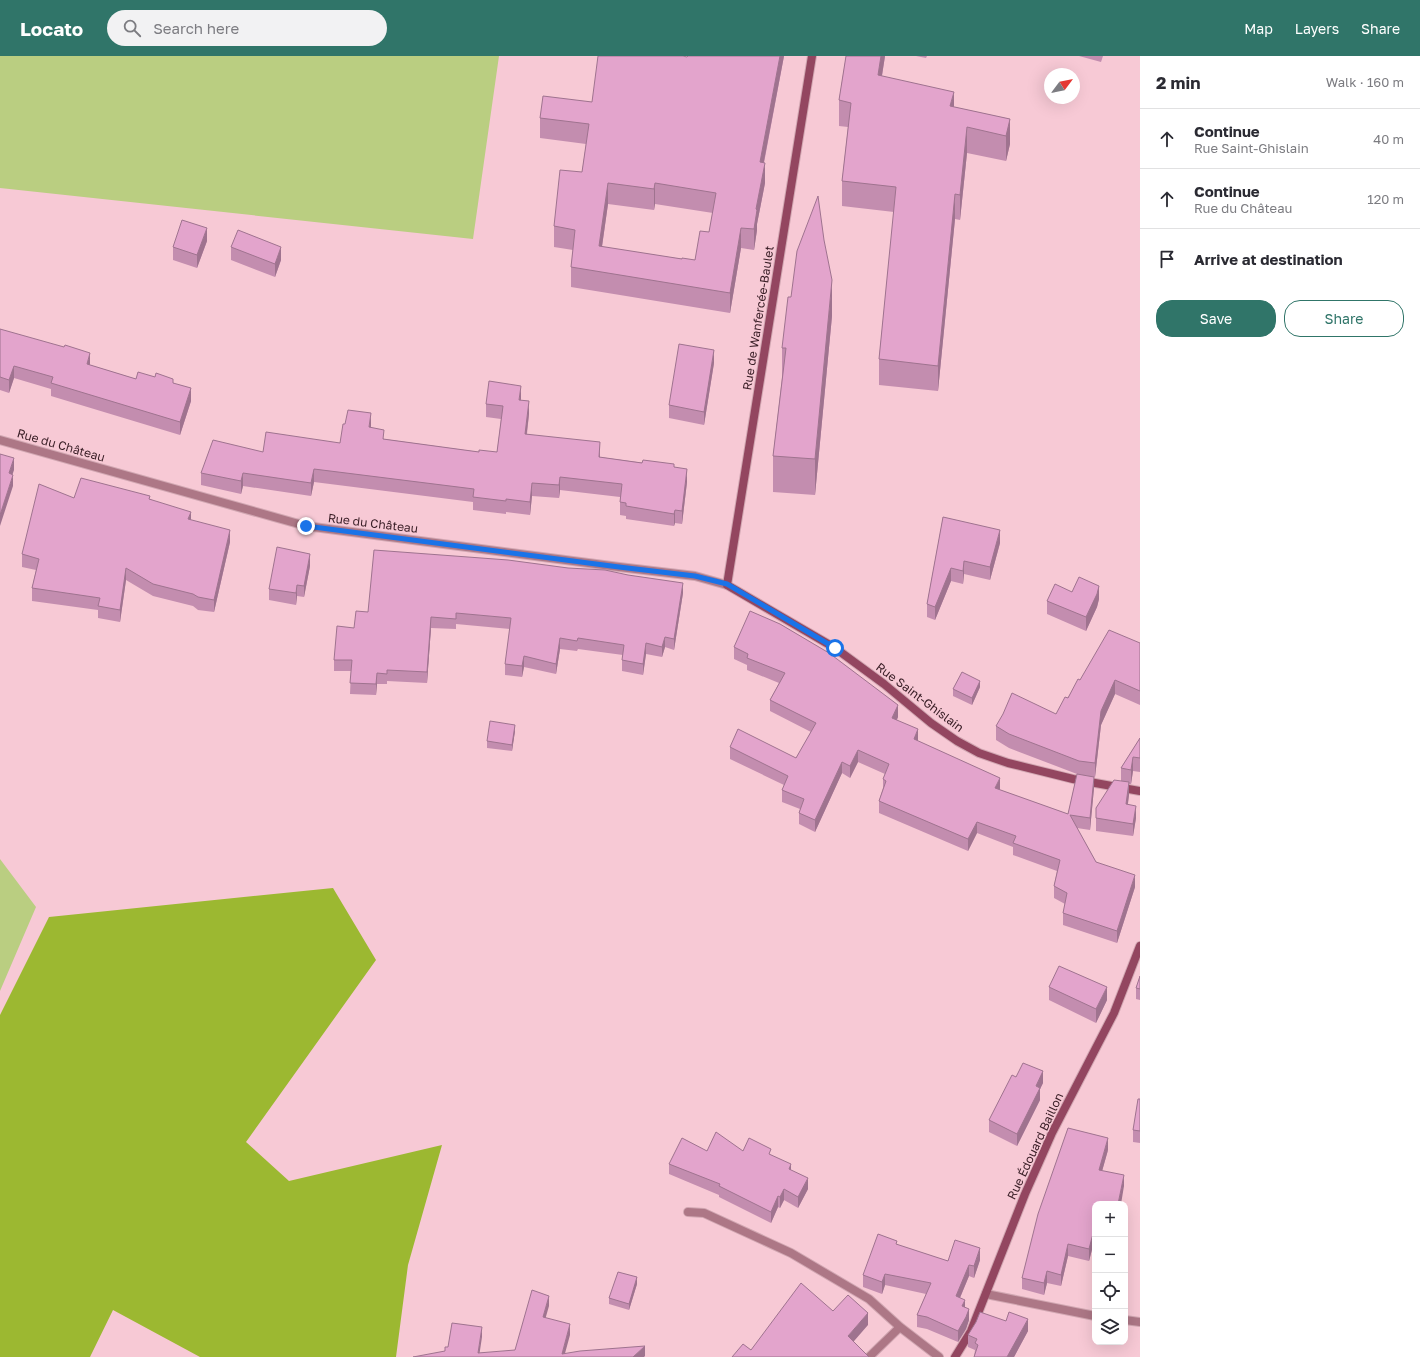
<!DOCTYPE html>
<meta charset="utf-8">
<style>
body{margin:0;font-family:"Golos Text",sans-serif;background:#f2f2f3;color:#2b2b33}
.controls{position:absolute;right:12px;bottom:12px;display:grid;overflow:hidden;border-radius:8px;box-shadow:0 4px 16px #0002}
.controls button{width:36px;height:36px;display:grid;place-items:center;padding:0;border:0;border-bottom:1px solid #e1e1e2;background:#fff;color:#2b2b33;font:20px sans-serif}
.compass{position:absolute;left:1044px;top:12px;width:36px;height:36px;border-radius:50%;background:#fff;box-shadow:0 4px 16px #0002;rotate:58deg}
.stop{position:absolute;width:12px;height:12px;margin:-9px;border:3px solid #1a73e8;border-radius:50%;background:#fff}
.stop.end{background:#1a73e8;border-color:#fff;box-shadow:0 1px 4px #0008}
.list{margin:0;padding:0;list-style:none}
h2{display:flex;justify-content:space-between;align-items:center;height:52px;margin:0;padding:0 16px;font-size:17px}
h2 small{font-size:13px;font-weight:400;color:#7c7c81}
.list li{display:grid;grid-template-columns:26px 1fr auto;gap:12px;align-items:center;box-sizing:border-box;height:60px;padding:0 16px;border-top:1px solid #e1e1e2}
.list b{display:block;font-size:15px;white-space:nowrap}
.list p{margin:0;font-size:13px;white-space:nowrap;color:#7c7c81}
.list em{font-size:13px;font-style:normal;color:#7c7c81}
.actions{display:flex;gap:8px;padding:12px 16px}
.actions a{flex:1;padding:9px 0;border:1px solid #307569;border-radius:16px;text-align:center;font-size:14px;color:#307569}
.actions .main{background:#307569;color:#fff}
.icon{flex:none;width:22px;height:22px;fill:none;stroke:currentColor;stroke-width:2;stroke-linecap:round;stroke-linejoin:round}
.map{position:relative;flex:none;width:1140px;height:1301px;overflow:hidden}
header{display:flex;align-items:center;gap:24px;box-sizing:border-box;height:56px;padding:0 20px;background:#307569;color:#fff}
header strong{font-size:19px}
nav{display:flex;gap:22px;margin-inline-start:auto;font-size:14px}
.search{width:280px;height:36px;background:#f2f2f3;display:flex;align-items:center;gap:10px;box-sizing:border-box;padding:0 14px;border-radius:22px;color:#7c7c81;font-size:15px}
main{display:flex}
aside{flex:1;background:#fff}
.map>svg:first-child{display:block}
</style>
<header>
<strong>Locato</strong>
<div class="search"><svg class="icon" aria-label="search" viewBox="0 0 24 24"><circle cx="10" cy="10" r="6"/><path d="M15 15l6 6"/></svg>Search here</div>
<nav><a>Map</a><a>Layers</a><a>Share</a></nav>
</header>
<main>
<div class="map">
<svg width="1140" height="1301" viewBox="0 0 1140 1301">
<rect width="100%" height="100%" fill="#f7c9d5"/>
<path fill="#bace81" d="M 0,0 L 499,0 L 473,183 L 0,132 Z
M 0,803 L 36,851 L 0,935 Z"/>
<path fill="#9cb831" d="M 333,832 L 376,904 L 246,1086 L 289,1125 L 442,1089 L 408,1209 L 396,1301 L 200,1301 L 113,1254 L 90,1301 L 0,1301 L 0,959 L 49,861 Z"/>
<g fill="none" stroke-linecap="round" stroke-linejoin="round">
<g stroke="#d1a7b2" stroke-width="10">
<path id="lane" d="M 986,1238 L 1095,1260
M 1125,1264 L 1140,1266"/>
</g>
<g stroke="#d1a7b2" stroke-width="10">
<path id="street" d="M 0,384 L 306,470 L 619,511 L 695,520 L 727,529
M 688,1156 L 704,1157 L 791,1197 L 869,1243 L 900,1271 L 939,1301
M 869,1301 L 900,1271"/>
</g>
<g stroke="#d1a7b2" stroke-width="10">
<path id="secondary" d="M 812,0 L 727,529 L 835,592 L 884,628 L 931,667 L 957,685 L 979,697 L 1008,707 L 1073,723 L 1140,735
M 955,1301 L 971,1275 L 1025,1138 L 1052,1077 L 1114,957 L 1140,890"/>
</g>
<use href="#lane" stroke="#ad7786" stroke-width="8"/>
<use href="#street" stroke="#ad7786" stroke-width="8"/>
<use href="#secondary" stroke="#934660" stroke-width="8"/>
</g>
<path fill="#c38daf" fill-rule="evenodd" d="M 688,0 L 784,0 L 764,107 L 765,127 L 757,168 L 757,174 L 754,194 L 741,192 L 730,257 L 571,231 L 571,211 L 573,194 L 554,191 L 554,170 L 582,116 L 586,88 L 540,82 L 540,62 L 592,46 L 687,1 ZM 608,148 L 654,154 L 655,148 L 713,157 L 709,176 L 695,204 L 682,203 L 602,191 Z
M 846,0 L 885,0 L 882,20 L 954,51 L 1010,63 L 1010,88 L 1006,105 L 967,97 L 960,164 L 955,163 L 938,335 L 879,329 L 879,303 L 894,156 L 842,150 L 842,125 L 848,71 L 839,70 L 839,44 Z
M 916,0 L 927,0 L 926,2 Z
M 1079,0 L 1103,0 L 1101,6 Z
M 207,185 L 197,212 L 173,204 L 173,191 Z
M 231,191 L 281,204 L 275,221 L 231,204 Z
M 832,260 L 815,439 L 773,436 L 773,400 L 782,322 L 782,292 Z
M 0,273 L 90,309 L 136,323 L 173,327 L 191,345 L 180,379 L 51,340 L 51,333 L 14,322 L 9,337 L 0,334 Z
M 714,307 L 704,369 L 669,362 L 669,349 Z
M 521,344 L 529,358 L 527,378 L 600,401 L 674,411 L 687,426 L 682,468 L 675,467 L 674,470 L 626,463 L 626,460 L 620,459 L 620,441 L 560,434 L 559,442 L 532,440 L 530,459 L 506,456 L 506,458 L 473,454 L 473,446 L 314,426 L 311,440 L 243,430 L 241,438 L 201,429 L 201,417 L 263,396 L 340,387 L 371,370 L 371,372 L 384,383 L 479,396 L 497,396 L 501,363 L 486,361 L 486,348 Z
M 74,442 L 150,443 L 191,464 L 230,486 L 214,556 L 198,554 L 193,550 L 153,540 L 126,524 L 120,566 L 98,562 L 98,554 L 32,545 L 32,532 L 36,514 L 22,511 L 22,498 Z
M 943,461 L 1000,487 L 990,524 L 964,518 L 963,528 L 951,525 L 935,564 L 927,561 L 927,548 Z
M 310,510 L 304,541 L 297,540 L 296,549 L 269,544 L 269,533 Z
M 683,537 L 674,594 L 665,591 L 662,601 L 646,598 L 643,619 L 622,615 L 622,604 L 623,599 L 578,593 L 577,595 L 560,593 L 556,618 L 524,611 L 522,621 L 505,619 L 505,608 L 510,573 L 456,568 L 456,573 L 431,572 L 427,627 L 387,625 L 387,628 L 377,628 L 376,639 L 350,638 L 351,615 L 334,615 L 334,604 L 354,572 L 368,556 Z
M 1099,543 L 1097,551 L 1086,575 L 1047,558 L 1047,545 Z
M 1140,587 L 1140,649 L 1115,638 L 1101,669 L 1095,721 L 1094,721 L 1094,732 L 1090,774 L 1077,772 L 1096,806 L 1135,831 L 1117,887 L 1063,869 L 1063,857 L 1065,848 L 1054,842 L 1054,830 L 1057,815 L 1013,799 L 1013,791 L 977,777 L 968,795 L 879,757 L 879,745 L 883,732 L 883,723 L 885,718 L 858,706 L 850,722 L 842,717 L 815,776 L 799,768 L 799,757 L 800,753 L 782,746 L 782,734 L 784,729 L 730,703 L 730,691 L 796,702 L 811,676 L 770,655 L 770,644 L 779,627 L 747,614 L 747,609 L 734,603 L 734,591 L 898,661 L 897,664 L 918,684 L 917,685 L 1000,734 L 1068,758 L 1077,718 L 1009,692 L 996,684 L 996,670 L 1056,658 L 1080,624 Z
M 980,631 L 972,649 L 953,640 L 953,633 Z
M 515,675 L 512,695 L 487,692 L 487,685 Z
M 1140,682 L 1140,716 L 1133,715 L 1131,728 L 1129,728 L 1129,739 L 1128,748 L 1136,762 L 1133,780 L 1096,775 L 1096,752 L 1121,725 L 1121,712 Z
M 1140,920 L 1140,944 L 1136,943 L 1136,932 Z
M 1049,931 L 1107,944 L 1096,967 L 1049,944 Z
M 1016,1021 L 1043,1027 L 1040,1033 L 1040,1044 L 1017,1090 L 989,1076 L 989,1064 Z
M 1140,1043 L 1140,1087 L 1133,1086 L 1133,1074 Z
M 1108,1094 L 1102,1115 L 1124,1130 L 1095,1148 L 1095,1182 L 1089,1205 L 1068,1200 L 1061,1230 L 1047,1227 L 1044,1239 L 1022,1233 L 1022,1222 Z
M 707,1095 L 743,1095 L 771,1099 L 791,1114 L 808,1133 L 798,1152 L 784,1144 L 780,1152 L 778,1151 L 771,1167 L 719,1141 L 719,1139 L 669,1118 L 669,1108 Z
M 897,1189 L 948,1205 L 980,1204 L 974,1222 L 969,1220 L 960,1242 L 965,1251 L 969,1264 L 966,1273 L 958,1286 L 927,1273 L 917,1271 L 917,1259 L 926,1238 L 885,1229 L 882,1238 L 863,1231 L 863,1219 Z
M 637,1228 L 629,1254 L 609,1248 L 609,1242 Z
M 1028,1275 L 1014,1301 L 974,1301 L 975,1294 L 968,1291 L 968,1279 Z"/>
<path fill="#9f738f" d="M 780,0 L 784,0 L 760,126 L 760,106 Z
M 881,0 L 885,0 L 878,44 L 878,19 Z
M 954,36 L 954,61 L 950,50 Z
M 1010,63 L 1010,88 L 1006,105 L 1006,80 Z
M 967,71 L 967,97 L 960,164 L 960,139 Z
M 765,107 L 765,127 L 757,168 L 757,174 L 754,194 L 754,173 L 756,153 Z
M 608,127 L 608,148 L 599,211 L 599,190 Z
M 655,127 L 655,148 L 654,154 L 654,133 Z
M 955,138 L 955,163 L 938,335 L 938,310 Z
M 207,172 L 207,185 L 197,212 L 197,199 Z
M 741,172 L 741,192 L 730,257 L 730,237 Z
M 281,191 L 281,204 L 275,221 L 275,208 Z
M 832,224 L 832,260 L 815,439 L 815,403 Z
M 714,294 L 714,307 L 704,369 L 704,356 Z
M 90,297 L 90,310 L 87,308 Z
M 14,310 L 14,322 L 9,337 L 9,324 Z
M 521,330 L 521,343 L 519,356 L 519,344 Z
M 191,332 L 191,345 L 180,379 L 180,366 Z
M 529,345 L 529,358 L 525,391 L 525,378 Z
M 371,357 L 371,370 L 369,384 L 369,371 Z
M 600,386 L 600,399 L 599,414 L 599,401 Z
M 14,402 L 14,414 L 9,429 L 9,417 Z
M 314,413 L 314,426 L 311,440 L 311,427 Z
M 687,413 L 687,426 L 682,468 L 682,455 Z
M 243,417 L 243,430 L 241,438 L 241,425 Z
M 13,419 L 13,430 L 0,470 L 0,459 Z
M 560,421 L 560,434 L 559,442 L 559,429 Z
M 532,427 L 532,440 L 530,459 L 530,446 Z
M 675,454 L 675,467 L 674,470 L 674,458 Z
M 191,456 L 191,468 L 188,463 Z
M 230,474 L 230,486 L 214,556 L 214,544 Z
M 1000,474 L 1000,487 L 990,524 L 990,511 Z
M 310,498 L 310,510 L 304,541 L 304,530 Z
M 964,505 L 964,518 L 963,528 L 963,515 Z
M 126,512 L 126,524 L 120,566 L 120,554 Z
M 951,512 L 951,525 L 935,564 L 935,551 Z
M 683,527 L 683,537 L 674,594 L 674,583 Z
M 297,529 L 297,540 L 296,549 L 296,537 Z
M 1099,530 L 1099,543 L 1097,551 L 1086,575 L 1086,561 Z
M 431,561 L 431,572 L 427,627 L 427,616 Z
M 665,581 L 665,591 L 662,601 L 662,591 Z
M 560,582 L 560,593 L 556,618 L 556,608 Z
M 646,587 L 646,598 L 643,619 L 643,608 Z
M 524,600 L 524,611 L 522,621 L 522,610 Z
M 377,617 L 377,628 L 376,639 L 376,628 Z
M 1115,624 L 1115,638 L 1101,669 L 1095,721 L 1095,707 L 1101,655 Z
M 980,625 L 980,631 L 972,649 L 972,642 Z
M 898,649 L 898,661 L 892,673 L 892,662 Z
M 515,669 L 515,675 L 512,695 L 512,689 Z
M 918,673 L 918,684 L 914,695 L 914,683 Z
M 858,694 L 858,706 L 850,722 L 850,710 Z
M 1133,701 L 1133,715 L 1131,728 L 1131,714 Z
M 842,706 L 842,717 L 815,776 L 815,764 Z
M 1094,721 L 1094,732 L 1090,774 L 1090,762 Z
M 1000,722 L 1000,734 L 995,732 Z
M 1129,726 L 1129,739 L 1126,760 L 1126,748 Z
M 1136,750 L 1136,762 L 1133,780 L 1133,768 Z
M 977,766 L 977,777 L 968,795 L 968,783 Z
M 1135,819 L 1135,831 L 1117,887 L 1117,875 Z
M 1107,931 L 1107,944 L 1096,967 L 1096,953 Z
M 1043,1015 L 1043,1027 L 1040,1033 L 1040,1044 L 1017,1090 L 1017,1078 L 1036,1030 Z
M 1108,1082 L 1108,1094 L 1099,1126 L 1099,1114 Z
M 791,1108 L 791,1119 L 789,1113 Z
M 1124,1119 L 1124,1130 L 1121,1148 L 1118,1148 Z
M 808,1122 L 808,1133 L 798,1152 L 798,1141 Z
M 784,1133 L 784,1144 L 780,1152 L 780,1141 Z
M 778,1140 L 778,1151 L 771,1167 L 771,1156 Z
M 1095,1170 L 1095,1182 L 1089,1205 L 1089,1193 Z
M 1068,1188 L 1068,1200 L 1061,1230 L 1061,1219 Z
M 980,1192 L 980,1204 L 974,1222 L 974,1210 Z
M 969,1209 L 969,1220 L 956,1251 L 956,1240 Z
M 1047,1215 L 1047,1227 L 1044,1239 L 1044,1227 Z
M 885,1218 L 885,1229 L 882,1238 L 882,1226 Z
M 637,1221 L 637,1228 L 629,1254 L 629,1248 Z
M 549,1240 L 549,1250 L 543,1271 L 543,1261 Z
M 965,1244 L 965,1255 L 962,1250 Z
M 969,1253 L 969,1264 L 966,1273 L 958,1286 L 958,1275 Z
M 868,1257 L 868,1269 L 848,1292 L 848,1280 Z
M 1028,1263 L 1028,1275 L 1014,1301 L 1007,1301 Z
M 570,1268 L 570,1279 L 564,1301 L 562,1298 Z
M 482,1271 L 482,1281 L 479,1301 L 478,1297 Z
M 645,1290 L 645,1300 L 644,1301 L 633,1301 Z"/>
<path fill="#e3a4cc" stroke="#9f738f" fill-rule="evenodd" d="M 598,0 L 683,0 L 687,1 L 688,0 L 780,0 L 760,106 L 765,107 L 756,153 L 757,154 L 754,173 L 741,172 L 730,237 L 571,211 L 575,174 L 554,170 L 560,114 L 582,116 L 589,68 L 540,62 L 543,40 L 592,46 ZM 608,127 L 654,133 L 655,127 L 716,137 L 709,176 L 700,175 L 695,204 L 682,202 L 682,203 L 599,190 Z
M 846,0 L 881,0 L 878,19 L 954,36 L 950,50 L 1010,63 L 1006,80 L 967,71 L 960,139 L 955,138 L 938,310 L 879,303 L 896,131 L 842,125 L 851,47 L 839,44 Z
M 818,140 L 824,184 L 832,224 L 815,403 L 773,400 L 786,292 L 782,292 L 788,241 L 791,241 L 797,195 Z
M 182,164 L 207,172 L 197,199 L 173,191 Z
M 238,174 L 281,191 L 275,208 L 231,191 Z
M 0,273 L 64,291 L 65,289 L 90,297 L 87,308 L 136,323 L 138,316 L 155,321 L 156,317 L 173,323 L 173,327 L 191,332 L 180,366 L 51,327 L 53,321 L 14,310 L 9,324 L 0,321 Z
M 679,288 L 714,294 L 704,356 L 669,349 Z
M 489,325 L 521,330 L 519,344 L 529,345 L 525,378 L 600,386 L 599,401 L 642,407 L 643,404 L 674,408 L 674,411 L 687,413 L 682,455 L 675,454 L 674,458 L 626,450 L 626,447 L 620,446 L 622,428 L 560,421 L 559,429 L 532,427 L 530,446 L 506,443 L 506,445 L 473,441 L 474,433 L 314,413 L 311,427 L 243,417 L 241,425 L 201,417 L 213,384 L 263,396 L 266,376 L 340,387 L 343,368 L 345,368 L 348,354 L 371,357 L 369,371 L 384,374 L 383,383 L 479,396 L 479,394 L 497,396 L 503,350 L 486,348 Z
M 0,398 L 14,402 L 9,417 L 13,419 L 0,459 Z
M 81,422 L 150,440 L 149,443 L 191,456 L 188,463 L 230,474 L 214,544 L 198,541 L 193,538 L 153,528 L 126,512 L 120,554 L 98,550 L 100,542 L 32,532 L 39,503 L 22,498 L 39,428 L 74,442 Z
M 943,461 L 1000,474 L 990,511 L 964,505 L 963,515 L 951,512 L 935,551 L 927,548 Z
M 277,491 L 310,498 L 304,530 L 297,529 L 296,537 L 269,533 Z
M 374,494 L 508,504 L 568,512 L 605,514 L 628,519 L 683,527 L 674,583 L 665,581 L 662,591 L 646,587 L 643,608 L 622,604 L 624,589 L 578,582 L 577,585 L 560,582 L 556,608 L 524,600 L 522,610 L 505,608 L 511,562 L 456,557 L 456,563 L 431,561 L 427,616 L 387,614 L 387,618 L 377,617 L 376,628 L 350,627 L 352,604 L 334,604 L 337,570 L 354,572 L 356,555 L 368,556 Z
M 1079,521 L 1099,530 L 1097,538 L 1086,561 L 1047,545 L 1055,528 L 1072,536 Z
M 750,555 L 780,568 L 829,597 L 898,649 L 892,662 L 918,673 L 914,683 L 1000,722 L 995,732 L 1068,758 L 1077,718 L 1094,721 L 1090,762 L 1070,759 L 1096,806 L 1135,819 L 1117,875 L 1063,857 L 1067,837 L 1054,830 L 1060,804 L 1013,787 L 1016,780 L 977,766 L 968,783 L 879,745 L 886,725 L 883,723 L 889,708 L 858,694 L 850,710 L 842,706 L 815,764 L 799,757 L 804,743 L 782,734 L 788,720 L 730,691 L 738,673 L 796,702 L 816,667 L 770,644 L 785,617 L 747,602 L 748,598 L 734,591 Z
M 1109,574 L 1140,587 L 1140,635 L 1115,624 L 1101,655 L 1095,707 L 1079,705 L 1009,678 L 996,670 L 1003,658 L 1012,637 L 1056,658 L 1065,641 L 1068,642 L 1078,623 L 1080,624 Z
M 962,616 L 980,625 L 972,642 L 953,633 Z
M 490,665 L 515,669 L 512,689 L 487,685 Z
M 1140,682 L 1140,702 L 1133,701 L 1131,714 L 1121,712 Z
M 1114,724 L 1129,726 L 1126,748 L 1136,750 L 1133,768 L 1096,762 L 1096,752 Z
M 1059,910 L 1107,931 L 1096,953 L 1049,931 Z
M 1140,920 L 1140,933 L 1136,932 Z
M 1023,1007 L 1043,1015 L 1036,1030 L 1040,1032 L 1017,1078 L 989,1064 L 1012,1019 L 1016,1021 Z
M 1138,1043 L 1140,1043 L 1140,1075 L 1133,1074 Z
M 1068,1072 L 1108,1082 L 1099,1114 L 1124,1119 L 1118,1148 L 1095,1148 L 1095,1170 L 1089,1193 L 1068,1188 L 1061,1219 L 1047,1215 L 1044,1227 L 1022,1222 L 1038,1158 Z
M 716,1076 L 743,1095 L 749,1082 L 771,1093 L 769,1098 L 791,1108 L 789,1113 L 808,1122 L 798,1141 L 784,1133 L 780,1141 L 778,1140 L 771,1156 L 719,1130 L 720,1128 L 669,1108 L 682,1082 L 707,1095 Z
M 878,1178 L 897,1185 L 896,1188 L 948,1205 L 955,1184 L 980,1192 L 974,1210 L 969,1209 L 956,1240 L 965,1244 L 962,1250 L 969,1253 L 966,1261 L 958,1275 L 927,1261 L 917,1259 L 931,1227 L 885,1218 L 882,1226 L 863,1219 Z
M 618,1216 L 637,1221 L 629,1248 L 609,1242 Z
M 801,1227 L 833,1255 L 848,1239 L 868,1257 L 848,1280 L 869,1301 L 732,1301 L 743,1288 L 751,1294 Z
M 532,1234 L 549,1240 L 543,1261 L 570,1268 L 562,1298 L 580,1295 L 645,1290 L 633,1301 L 413,1301 L 445,1295 L 445,1291 L 448,1291 L 452,1267 L 482,1271 L 478,1297 L 515,1294 Z
M 980,1256 L 1006,1265 L 1009,1256 L 1028,1263 L 1007,1301 L 974,1301 L 978,1289 L 975,1287 L 977,1283 L 968,1279 L 976,1266 Z"/>
<g fill="none" stroke-linecap="round" stroke-linejoin="round">
<path stroke="#1a73e8" stroke-width="5" d="M 306,470 L 619,511 L 695,520 L 727,528 L 835,592"/>
</g>
<g text-anchor="middle" dominant-baseline="central" stroke-width="3" stroke-linejoin="round" paint-order="stroke">
<g font-size="12" fill="#381d25" stroke="#f7c9d5">
<text transform="translate(758 262) rotate(-81)">Rue de Wanfercée-Baulet</text>
<text transform="translate(61 389) rotate(16)">Rue du Château</text>
<text transform="translate(373 467) rotate(7)">Rue du Château</text>
<text transform="translate(920 641) rotate(37)">Rue Saint-Ghislain</text>
<text transform="translate(1035 1090) rotate(-65)">Rue Édouard Baillon</text>
</g>
</g>
</svg>
<div class="controls">
<button>+</button>
<button>−</button>
<button><svg class="icon" aria-label="locate" viewBox="0 0 24 24"><circle cx="12" cy="12" r="6"/><path d="M12 2v4M12 18v4M2 12h4M18 12h4"/></svg></button>
<button><svg class="icon" aria-label="layers" viewBox="0 0 24 24"><path d="M12 4l9 5-9 5-9-5zM3 14l9 5 9-5"/></svg></button>
</div>
<svg class="compass" viewBox="-18 -18 36 36"><path d="M0-13l5 13h-10z" fill="#e53935"/><path d="M0 13l5-13h-10z" fill="#7c7c81"/></svg>
<div class="stop" style="left:835px;top:592px"></div>
<div class="stop end" style="left:306px;top:470px"></div>
</div>
<aside>
<h2>2 min<small>Walk · 160 m</small></h2>
<ul class="list">
<li><svg class="icon" aria-label="ahead" viewBox="0 0 24 24"><path d="M12 20V5M6 11l6-6 6 6"/></svg><div><b>Continue</b><p>Rue Saint-Ghislain</p></div><em>40 m</em></li>
<li><svg class="icon" aria-label="ahead" viewBox="0 0 24 24"><path d="M12 20V5M6 11l6-6 6 6"/></svg><div><b>Continue</b><p>Rue du Château</p></div><em>120 m</em></li>
<li><svg class="icon" aria-label="arrive" viewBox="0 0 24 24"><path d="M6 21V4h12l-3 4 3 4H6"/></svg><div><b>Arrive at destination</b></div></li>
</ul>
<div class="actions"><a class="main">Save</a><a>Share</a></div>
</aside>
</main>
